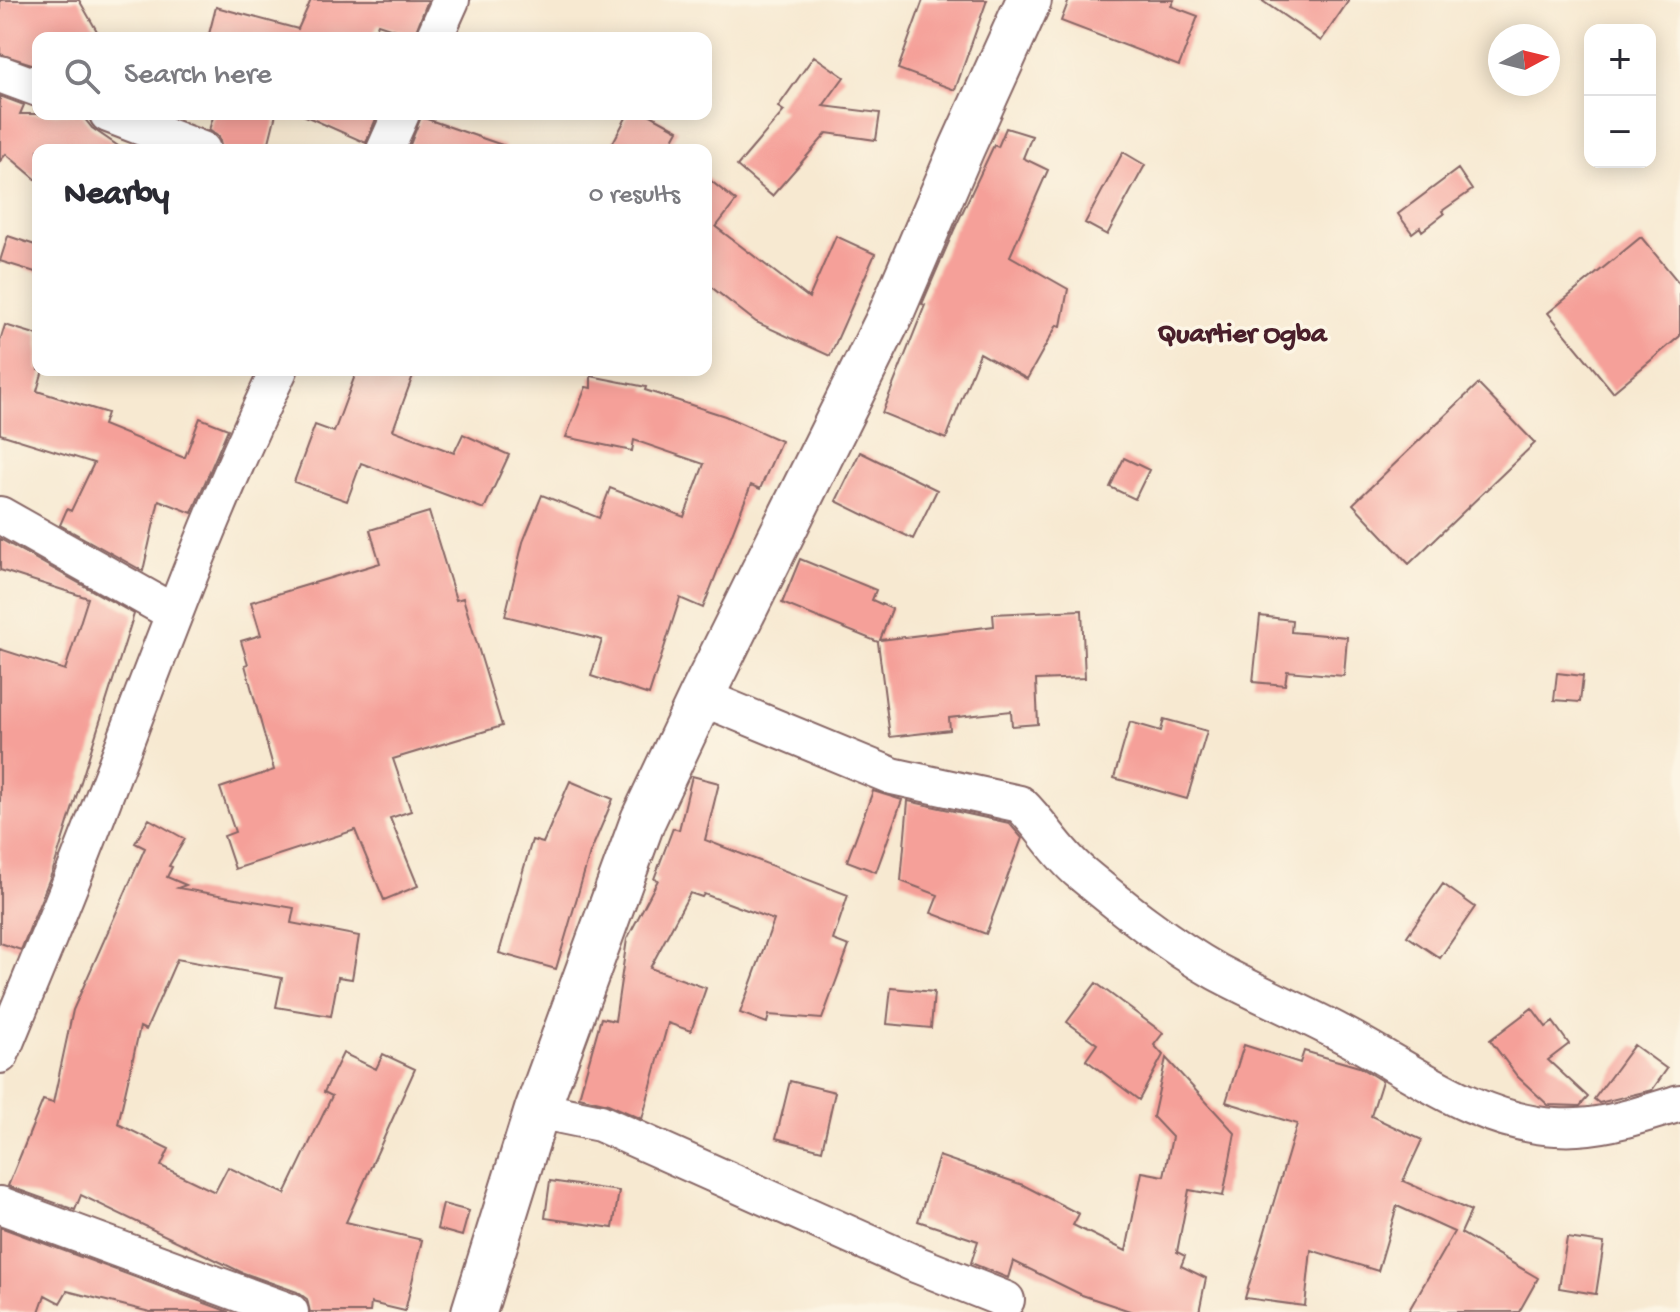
<!DOCTYPE html>
<meta charset="utf-8">
<style>
body{margin:0;font-family:"Gochi Hand",sans-serif;background:#f7f7f7;color:#2b2b33}
.controls{position:absolute;right:24px;top:24px;display:grid;overflow:hidden;border-radius:16px;box-shadow:0 4px 20px #0003}
.controls button{width:72px;height:72px;display:grid;place-items:center;padding:0;border:0;border-bottom:2px solid #e1e1e2;background:#fff;color:#2b2b33;font:40px sans-serif}
.compass{position:absolute;left:1488px;top:24px;width:72px;height:72px;border-radius:50%;background:#fff;box-shadow:0 4px 20px #0003;rotate:83deg}
.list{margin:0;padding:0;list-style:none}
h2{display:flex;justify-content:space-between;align-items:center;height:104px;margin:0;padding:0 32px;font-size:34px}
h2 small{font-size:26px;font-weight:400;color:#7c7c81}
.icon{flex:none;width:44px;height:44px;fill:none;stroke:currentColor;stroke-width:2;stroke-linecap:round;stroke-linejoin:round}
.map{position:relative;flex:none;width:1680px;height:1312px;overflow:hidden}
.search{position:absolute;background:#fff;box-shadow:0 4px 20px #0003;left:32px;top:32px;width:680px;height:88px;display:flex;align-items:center;gap:20px;box-sizing:border-box;padding:0 28px;border-radius:16px;color:#7c7c81;font-size:30px}
.panel{position:absolute;background:#fff;box-shadow:0 4px 20px #0003;left:32px;top:144px;width:680px;height:232px;border-radius:16px}
.map>svg:first-child{display:block}
</style>
<div class="map">
<svg width="1680" height="1312" viewBox="0 0 1680 1312">
<rect width="100%" height="100%" fill="#fcf5e5"/>
<filter id="ink" filterUnits="userSpaceOnUse"><feTurbulence type="fractalNoise" baseFrequency=".0125" numOctaves="2"/><feDisplacementMap in="SourceGraphic" scale="16" xChannelSelector="R" yChannelSelector="G"/><feConvolveMatrix kernelMatrix="1 2 1 2 8 2 1 2 1" color-interpolation-filters="sRGB"/></filter>
<filter id="wash" filterUnits="userSpaceOnUse"><feTurbulence type="fractalNoise" baseFrequency=".006" numOctaves="4" result="noise"/><feDisplacementMap in="SourceGraphic" scale="32" xChannelSelector="R" yChannelSelector="G"/><feGaussianBlur stdDeviation="1.8" result="paint"/><feColorMatrix in="noise" values="0 0 0 0 0 0 0 0 0 0 0 0 0 0 0 0 0 1.4 0 .05"/><feComposite in="paint" operator="in"/></filter>
<g filter="url(#wash)">
<rect width="100%" height="100%" fill="#f7e9d1"/>
<g id="blocks">
<path fill="#f5a099" d="M 0,0 L 79,0 L 101,38 L 38,38 L 38,66 L 0,54 Z
M 311,0 L 428,0 L 414,36 L 378,24 L 372,38 L 208,38 L 216,7 L 298,29 Z
M 923,0 L 987,0 L 955,90 L 898,69 Z
M 1069,0 L 1174,0 L 1171,6 L 1198,16 L 1179,66 L 1061,21 Z
M 1261,0 L 1349,0 L 1321,41 Z
M 814,56 L 844,77 L 823,106 L 880,113 L 876,140 L 827,133 L 772,196 L 737,166 L 784,111 L 778,107 Z
M 0,96 L 24,105 L 20,114 L 81,114 L 92,128 L 124,150 L 38,150 L 38,181 L 6,154 L 0,161 Z
M 214,114 L 276,114 L 267,150 L 222,150 L 219,137 L 209,130 Z
M 301,114 L 378,114 L 366,143 Z
M 628,114 L 649,114 L 678,130 L 667,150 L 609,150 Z
M 421,117 L 505,146 L 504,150 L 408,150 Z
M 1006,128 L 1032,136 L 1023,158 L 1048,170 L 1010,256 L 1068,289 L 1061,326 L 1057,325 L 1027,379 L 980,353 L 946,439 L 882,413 L 925,305 L 922,304 L 954,230 L 994,145 L 998,147 Z
M 1123,152 L 1145,165 L 1107,235 L 1085,223 Z
M 1458,169 L 1472,190 L 1442,211 L 1444,214 L 1422,231 L 1420,227 L 1412,233 L 1398,214 Z
M 706,177 L 736,201 L 716,227 L 809,298 L 836,236 L 875,254 L 830,356 L 756,322 L 706,283 Z
M 8,236 L 38,246 L 38,273 L 0,261 Z
M 1641,237 L 1680,284 L 1680,336 L 1613,392 L 1548,313 Z
M 5,325 L 38,335 L 38,370 L 43,370 L 37,391 L 107,413 L 103,425 L 182,457 L 185,457 L 200,418 L 228,429 L 192,513 L 159,500 L 143,571 L 60,525 L 67,509 L 71,511 L 94,463 L 0,434 L 0,341 Z
M 357,370 L 415,370 L 393,430 L 454,453 L 463,434 L 509,455 L 484,509 L 361,463 L 347,501 L 294,482 L 315,425 L 334,432 Z
M 591,376 L 646,387 L 645,390 L 725,416 L 781,441 L 760,489 L 751,485 L 703,608 L 680,598 L 649,695 L 591,676 L 602,640 L 505,616 L 523,542 L 542,495 L 599,518 L 610,488 L 684,517 L 704,464 L 634,440 L 632,451 L 566,437 L 586,387 L 591,388 Z
M 1478,384 L 1535,443 L 1409,564 L 1353,504 Z
M 860,452 L 937,490 L 913,539 L 836,501 Z
M 1124,458 L 1149,470 L 1135,499 L 1110,487 Z
M 429,512 L 456,600 L 463,598 L 502,726 L 393,759 L 411,811 L 390,818 L 418,886 L 384,900 L 355,830 L 235,869 L 224,836 L 235,832 L 220,788 L 274,770 L 245,665 L 248,664 L 241,641 L 261,635 L 251,602 L 380,563 L 370,530 Z
M 0,539 L 134,614 L 53,870 L 21,950 L 0,943 L 0,649 L 65,670 L 88,598 L 0,570 Z
M 800,559 L 876,590 L 872,600 L 892,609 L 880,640 L 994,626 L 993,614 L 1082,610 L 1085,678 L 1036,680 L 1038,724 L 1012,726 L 1011,711 L 949,718 L 950,730 L 890,737 L 878,642 L 782,603 Z
M 1260,616 L 1292,620 L 1291,632 L 1347,637 L 1344,676 L 1287,671 L 1285,685 L 1253,682 Z
M 1557,673 L 1583,676 L 1580,702 L 1554,700 Z
M 1164,719 L 1207,731 L 1187,799 L 1114,778 L 1130,722 L 1161,731 Z
M 692,776 L 719,783 L 705,840 L 848,895 L 833,940 L 849,946 L 822,1019 L 769,1015 L 767,1023 L 740,1013 L 774,920 L 704,894 L 702,897 L 690,893 L 650,968 L 706,988 L 691,1031 L 668,1023 L 642,1119 L 608,1104 L 579,1097 L 601,1018 L 615,1021 L 627,939 L 658,880 L 654,879 L 673,828 L 679,830 Z
M 570,781 L 613,799 L 590,853 L 556,969 L 499,953 L 532,840 L 543,843 Z
M 873,791 L 902,800 L 876,872 L 847,861 Z
M 908,801 L 1009,823 L 1022,838 L 986,934 L 931,913 L 938,895 L 901,881 Z
M 149,819 L 185,839 L 169,866 L 172,867 L 167,877 L 186,885 L 178,888 L 294,908 L 291,923 L 359,936 L 352,979 L 338,977 L 331,1016 L 276,1007 L 282,978 L 177,959 L 146,1030 L 140,1027 L 118,1124 L 169,1149 L 161,1166 L 215,1192 L 228,1167 L 285,1194 L 332,1096 L 324,1092 L 343,1053 L 376,1069 L 383,1054 L 415,1069 L 346,1222 L 422,1240 L 405,1311 L 371,1303 L 370,1312 L 310,1312 L 307,1299 L 297,1292 L 241,1272 L 81,1195 L 75,1210 L 8,1186 L 43,1100 L 53,1103 L 73,1010 L 145,848 L 135,843 Z
M 1443,884 L 1475,907 L 1440,958 L 1407,936 Z
M 1096,983 L 1163,1033 L 1154,1045 L 1163,1055 L 1139,1100 L 1086,1060 L 1097,1044 L 1067,1022 Z
M 891,988 L 934,992 L 931,1028 L 887,1024 Z
M 1532,1008 L 1546,1027 L 1553,1022 L 1569,1044 L 1548,1060 L 1588,1097 L 1580,1106 L 1548,1105 L 1517,1076 L 1490,1040 Z
M 1244,1045 L 1300,1063 L 1304,1051 L 1359,1067 L 1382,1081 L 1371,1116 L 1422,1140 L 1403,1181 L 1471,1211 L 1461,1233 L 1538,1278 L 1519,1312 L 1408,1312 L 1454,1232 L 1397,1206 L 1378,1271 L 1311,1250 L 1305,1306 L 1245,1298 L 1297,1124 L 1226,1102 Z
M 1634,1045 L 1667,1069 L 1652,1090 L 1599,1103 L 1594,1099 Z
M 1166,1058 L 1235,1133 L 1223,1196 L 1189,1190 L 1177,1252 L 1185,1256 L 1181,1266 L 1206,1278 L 1199,1312 L 1133,1312 L 1082,1295 L 1013,1261 L 1008,1278 L 971,1263 L 978,1241 L 918,1221 L 939,1156 L 1023,1185 L 1079,1214 L 1073,1225 L 1126,1251 L 1142,1172 L 1164,1176 L 1172,1137 L 1153,1117 Z
M 790,1081 L 835,1092 L 822,1150 L 776,1138 Z
M 550,1181 L 619,1191 L 613,1228 L 545,1218 Z
M 443,1204 L 469,1211 L 462,1236 L 437,1229 Z
M 0,1227 L 229,1312 L 150,1312 L 67,1291 L 60,1303 L 45,1295 L 39,1312 L 0,1312 Z
M 1567,1238 L 1604,1243 L 1596,1294 L 1559,1288 Z"/>
</g>
</g>
<g filter="url(#ink)">
<use href="#blocks" fill-opacity="0" stroke="#876665" stroke-width="2"/>
<g fill="none" stroke-linecap="round" stroke-linejoin="round">
<g stroke="#876665" stroke-width="40">
<path id="street" d="M 434,38 L 451,0
M 0,74 L 38,88
M 108,114 L 202,150
M 385,150 L 401,114
M 0,515 L 174,613
M 701,697 L 892,776 L 1020,804 C 1042,825 1056,852 1080,872 C 1122,907 1169,945 1217,972 C 1258,994 1301,1012 1342,1034 C 1411,1070 1475,1122 1556,1127 C 1599,1130 1640,1115 1680,1103
M 0,1055 C 26,991 53,928 78,864 C 143,699 201,530 279,370
M 537,1110 L 600,1123 L 918,1265 L 1006,1300
M 0,1205 L 290,1312"/>
</g>
<g stroke="#876665" stroke-width="48">
<path id="secondary" d="M 474,1312 L 537,1110 L 643,820 L 701,697 L 890,316 L 962,148 L 1029,0"/>
</g>
<use href="#street" stroke="#fff" stroke-width="36"/>
<use href="#secondary" stroke="#fff" stroke-width="44"/>
</g>
</g>
<g text-anchor="middle" dominant-baseline="central" stroke-width="7" stroke-linejoin="round" paint-order="stroke">
<g font-size="28" font-weight="bold" fill="#4a1f2b" stroke="#fcf5e5">
<text x="1242" y="335">Quartier Ogba</text>
</g>
</g>
</svg>
<div class="controls">
<button>+</button>
<button>−</button>
</div>
<svg class="compass" viewBox="-18 -18 36 36"><path d="M0-13l5 13h-10z" fill="#e53935"/><path d="M0 13l5-13h-10z" fill="#7c7c81"/></svg>
<div class="search"><svg class="icon" aria-label="search" viewBox="0 0 24 24"><circle cx="10" cy="10" r="6"/><path d="M15 15l6 6"/></svg>Search here</div>
<section class="panel">
<h2>Nearby<small>0 results</small></h2>
<ul class="list">
</ul>
</section>
</div>
